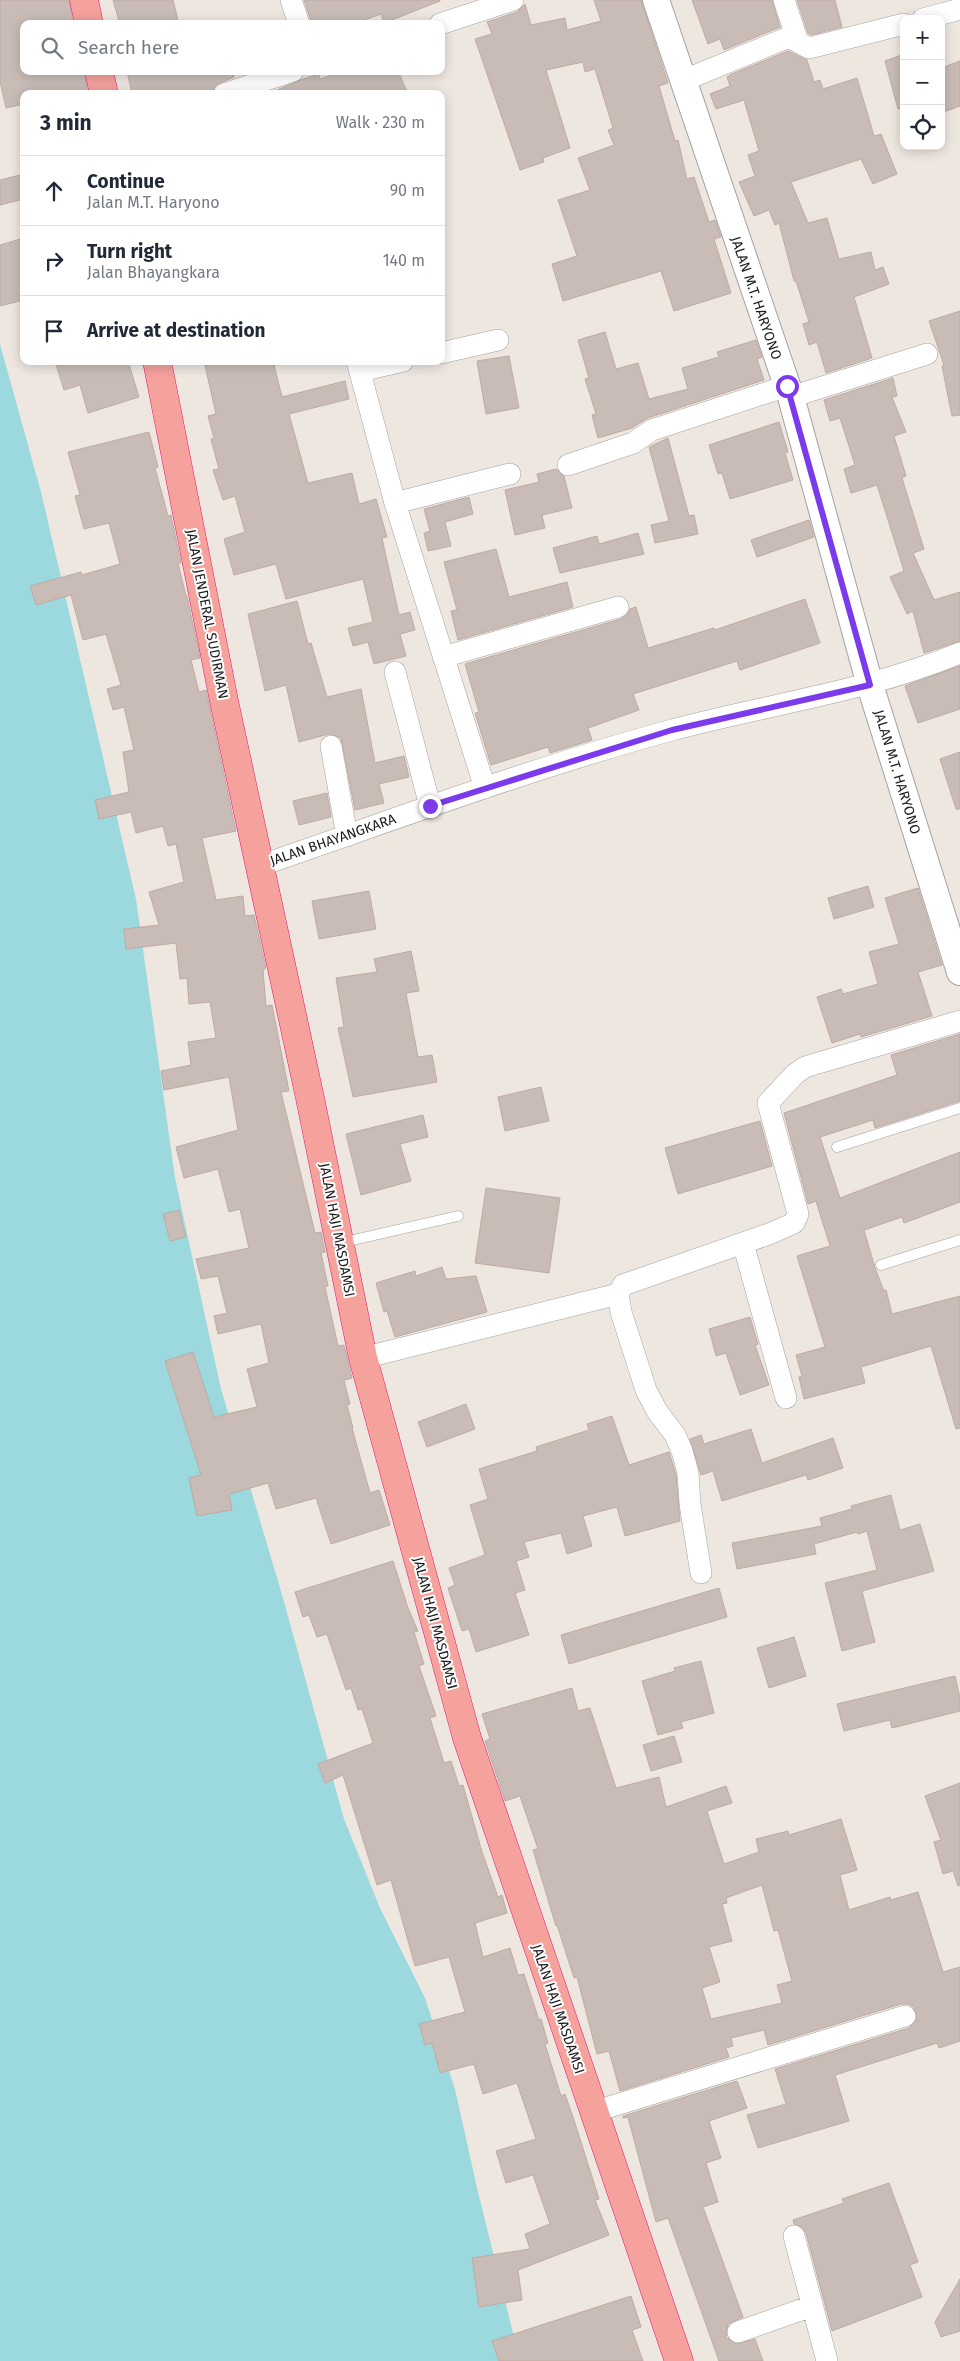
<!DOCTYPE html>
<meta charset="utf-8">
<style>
body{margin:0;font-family:"Fira Sans",sans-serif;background:#f2f2f3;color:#1f2937}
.controls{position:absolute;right:15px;top:15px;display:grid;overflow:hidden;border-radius:10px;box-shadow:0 2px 12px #0003}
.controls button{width:45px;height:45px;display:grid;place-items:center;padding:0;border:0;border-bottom:1px solid #e0e1e3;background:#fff;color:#1f2937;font:25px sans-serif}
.stop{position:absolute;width:15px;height:15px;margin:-11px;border:4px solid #7c3aed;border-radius:50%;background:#fff}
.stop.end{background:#7c3aed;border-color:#fff;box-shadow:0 1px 5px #0008}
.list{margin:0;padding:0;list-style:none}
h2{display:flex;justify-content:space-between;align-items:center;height:65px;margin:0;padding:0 20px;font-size:21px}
h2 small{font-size:16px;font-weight:400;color:#747a83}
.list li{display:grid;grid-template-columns:32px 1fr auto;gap:15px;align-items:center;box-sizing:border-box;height:70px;padding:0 20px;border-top:1px solid #e0e1e3}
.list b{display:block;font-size:19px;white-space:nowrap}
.list p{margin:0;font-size:16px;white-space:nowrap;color:#747a83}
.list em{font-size:16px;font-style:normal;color:#747a83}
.icon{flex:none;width:28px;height:28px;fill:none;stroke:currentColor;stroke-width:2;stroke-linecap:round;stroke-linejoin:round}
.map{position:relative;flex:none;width:960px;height:2361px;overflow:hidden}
.search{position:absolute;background:#fff;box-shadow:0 2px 12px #0003;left:20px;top:20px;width:425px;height:55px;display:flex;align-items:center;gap:12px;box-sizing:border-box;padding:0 18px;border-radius:10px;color:#747a83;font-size:19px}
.panel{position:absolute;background:#fff;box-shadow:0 2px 12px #0003;left:20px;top:90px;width:425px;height:275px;border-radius:10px}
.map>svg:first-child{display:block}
</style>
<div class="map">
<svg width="960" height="2361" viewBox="0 0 960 2361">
<rect width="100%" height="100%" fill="#eee7e0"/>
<path fill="#9cd9df" d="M 0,344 L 41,492 L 136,899 L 175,1178 L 221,1389 L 283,1598 L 344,1819 L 380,1908 L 425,1998 L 455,2089 L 478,2192 L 520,2361 L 0,2361 Z"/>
<path fill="#c9bcb6" stroke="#c0aaa1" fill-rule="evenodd" d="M 0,0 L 69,0 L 73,24 L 24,24 L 24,71 L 84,71 L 88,94 L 24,94 L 24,104 L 6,108 L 0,81 Z
M 113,0 L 173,0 L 179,24 L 120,24 Z
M 304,0 L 440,0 L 440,1 L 384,23 L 381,14 L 353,24 L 312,24 Z
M 594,0 L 641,0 L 668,83 L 659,86 L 675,141 L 678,140 L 687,179 L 694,177 L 709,222 L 715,220 L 721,237 L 714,239 L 731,293 L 674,311 L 661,271 L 563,301 L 552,264 L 577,256 L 558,200 L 590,190 L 578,158 L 614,145 L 608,130 L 613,128 L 595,69 L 585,72 L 583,62 L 546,70 L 570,148 L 543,158 L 544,162 L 520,170 L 475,39 L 492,34 L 487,22 L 517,12 L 525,4 L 531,25 L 565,18 L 567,30 L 601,21 Z
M 692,0 L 772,0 L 780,27 L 724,50 L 720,39 L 708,44 Z
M 797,0 L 835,0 L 842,27 L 811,35 L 808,33 Z
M 788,51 L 807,60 L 814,82 L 820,80 L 823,89 L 857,78 L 874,136 L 881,134 L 897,174 L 873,184 L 861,159 L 791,182 L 808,223 L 827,218 L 839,259 L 871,252 L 875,270 L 883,267 L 889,284 L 854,297 L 872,358 L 826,373 L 817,342 L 809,345 L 803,324 L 809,322 L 796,281 L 794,281 L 779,223 L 775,225 L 769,210 L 754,216 L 739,182 L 755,176 L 748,155 L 759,151 L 744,100 L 716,109 L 710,94 L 730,86 L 727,77 L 732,74 Z
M 904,54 L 904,108 L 898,109 L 885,61 Z
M 960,61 L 960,106 L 941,113 L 941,68 Z
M 127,71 L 233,71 L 234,77 L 215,85 L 212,94 L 132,94 Z
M 344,71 L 398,71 L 408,94 L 268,94 L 303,79 L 319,74 L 320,79 Z
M 24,174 L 24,199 L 0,205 L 0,180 Z
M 24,238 L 24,300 L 0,306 L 0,245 Z
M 960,311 L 960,415 L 952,416 L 942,366 L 944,365 L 929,321 Z
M 605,332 L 616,369 L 638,363 L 649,399 L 688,389 L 682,368 L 719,357 L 717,352 L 756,340 L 762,357 L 757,359 L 764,380 L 648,418 L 632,428 L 598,438 L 592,415 L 596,414 L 585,379 L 589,378 L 578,340 Z
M 509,356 L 519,408 L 486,414 L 477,361 Z
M 55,361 L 128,361 L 139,397 L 88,413 L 80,385 L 64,390 Z
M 204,361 L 273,361 L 282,397 L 345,381 L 349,399 L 289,414 L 308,483 L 352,473 L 359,504 L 376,499 L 387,537 L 382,538 L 399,615 L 410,612 L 415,630 L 400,634 L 406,656 L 374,664 L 368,642 L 353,646 L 348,628 L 373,622 L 363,579 L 286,599 L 276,564 L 234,575 L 224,539 L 245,532 L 235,496 L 223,500 L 213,470 L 219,469 L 211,439 L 214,438 L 208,416 L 216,414 Z
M 893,378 L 897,396 L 892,397 L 906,432 L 894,436 L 906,476 L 902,478 L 924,549 L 913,553 L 934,600 L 960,592 L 960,641 L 924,653 L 913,611 L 907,614 L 890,577 L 904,571 L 877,485 L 851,493 L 844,469 L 855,465 L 840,418 L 830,421 L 824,400 Z
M 779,422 L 788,452 L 785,453 L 793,480 L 730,499 L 722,473 L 718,474 L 709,445 Z
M 149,432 L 158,467 L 155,468 L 168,516 L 171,515 L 181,563 L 178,563 L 186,596 L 187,596 L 200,658 L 191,660 L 199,692 L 206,690 L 236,831 L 202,838 L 216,900 L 243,896 L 245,916 L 254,915 L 266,968 L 263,970 L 266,1006 L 272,1005 L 289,1091 L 281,1092 L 315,1233 L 321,1232 L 325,1252 L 321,1253 L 328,1286 L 325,1287 L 338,1346 L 344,1345 L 352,1378 L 344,1380 L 350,1404 L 347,1405 L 353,1428 L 352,1428 L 370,1493 L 379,1490 L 390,1525 L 331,1544 L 316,1498 L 276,1509 L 268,1483 L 229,1494 L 232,1510 L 197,1516 L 189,1478 L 201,1475 L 165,1361 L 193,1352 L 214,1417 L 257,1407 L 247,1369 L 269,1363 L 261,1324 L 218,1334 L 214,1316 L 227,1313 L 218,1276 L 201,1279 L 196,1259 L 249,1248 L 240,1209 L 229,1212 L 218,1169 L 184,1178 L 176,1147 L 238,1130 L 229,1077 L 164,1090 L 161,1071 L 191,1065 L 188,1042 L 216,1038 L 210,1002 L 189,1004 L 187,978 L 180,979 L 176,943 L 126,949 L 124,929 L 159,925 L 149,892 L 184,882 L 176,844 L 168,846 L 163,826 L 136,833 L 131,812 L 99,819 L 95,800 L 129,792 L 123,752 L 134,750 L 124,707 L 113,710 L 107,689 L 121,685 L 106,634 L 83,640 L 71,595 L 36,605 L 30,586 L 81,572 L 82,575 L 120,564 L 109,523 L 84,529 L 75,496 L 80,495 L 68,452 Z
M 668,438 L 689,516 L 694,515 L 698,534 L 655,543 L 651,525 L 669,521 L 649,447 Z
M 556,469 L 564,476 L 572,508 L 542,515 L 545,528 L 515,535 L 505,490 L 539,482 L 537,474 Z
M 469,497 L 473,514 L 445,522 L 451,546 L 428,551 L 424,533 L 430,531 L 424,509 Z
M 809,520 L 814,537 L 757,557 L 751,540 Z
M 638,533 L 644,554 L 560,573 L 553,548 L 597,536 L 599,544 Z
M 496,549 L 509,597 L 567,582 L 573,607 L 458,640 L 451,611 L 457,610 L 444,562 Z
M 805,599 L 820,643 L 740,670 L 737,661 L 633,694 L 639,710 L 588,728 L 592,740 L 550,753 L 548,747 L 491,765 L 475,713 L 479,712 L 465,664 L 621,619 L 627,615 L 630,609 L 636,607 L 648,648 L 714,628 L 715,630 Z
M 297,601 L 308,644 L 311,643 L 327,697 L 361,689 L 375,763 L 404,756 L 409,777 L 379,784 L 384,803 L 355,810 L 341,738 L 329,734 L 299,742 L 286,685 L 265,691 L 248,614 Z
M 960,666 L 960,709 L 918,723 L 905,686 Z
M 960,752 L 960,809 L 956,809 L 940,759 Z
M 327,793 L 331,817 L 299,825 L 293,801 Z
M 868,886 L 874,907 L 834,919 L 828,898 Z
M 918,888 L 942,965 L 918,972 L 932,1016 L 861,1037 L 860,1034 L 832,1043 L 817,997 L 841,989 L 843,994 L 878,984 L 869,952 L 899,944 L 885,898 Z
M 369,891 L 376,929 L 319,939 L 312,901 Z
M 411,951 L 419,991 L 406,993 L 418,1057 L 432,1055 L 437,1082 L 353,1097 L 338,1028 L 344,1027 L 336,978 L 377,972 L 374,959 Z
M 960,1034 L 960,1101 L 875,1128 L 873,1120 L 820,1137 L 840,1198 L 960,1152 L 960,1202 L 904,1223 L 902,1217 L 864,1230 L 875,1268 L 884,1291 L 886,1290 L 892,1314 L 960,1296 L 960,1428 L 956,1429 L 931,1346 L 861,1367 L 865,1383 L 804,1399 L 799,1377 L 802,1376 L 796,1355 L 825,1347 L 797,1256 L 830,1246 L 816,1201 L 808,1204 L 784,1113 L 897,1075 L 891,1055 Z
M 541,1087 L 549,1121 L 505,1131 L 498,1097 Z
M 423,1115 L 428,1137 L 400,1144 L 411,1181 L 361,1195 L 346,1134 Z
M 760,1121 L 772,1166 L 678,1194 L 665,1148 Z
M 486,1188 L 560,1198 L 549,1273 L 475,1263 Z
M 179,1210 L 186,1237 L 170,1241 L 163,1214 Z
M 442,1267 L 446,1279 L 476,1276 L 487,1312 L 395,1337 L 387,1311 L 384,1312 L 376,1283 L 415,1271 L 416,1276 Z
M 750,1317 L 758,1344 L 755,1345 L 769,1385 L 740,1395 L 726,1353 L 716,1356 L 709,1329 Z
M 466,1404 L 475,1429 L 427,1447 L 418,1422 Z
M 612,1416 L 629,1465 L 669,1452 L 676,1475 L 680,1521 L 625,1536 L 617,1507 L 583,1516 L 592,1546 L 567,1554 L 561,1533 L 524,1542 L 529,1557 L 516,1561 L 525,1590 L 515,1593 L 529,1635 L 476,1652 L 469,1629 L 462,1631 L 448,1588 L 455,1585 L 449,1568 L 485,1555 L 470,1505 L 488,1499 L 479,1469 L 537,1451 L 536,1447 L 589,1430 L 587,1424 Z
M 751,1429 L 762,1463 L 833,1438 L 843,1468 L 808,1480 L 806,1475 L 722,1501 L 713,1471 L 701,1475 L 690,1439 L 701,1435 L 704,1444 Z
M 891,1495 L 900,1530 L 920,1524 L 934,1571 L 862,1591 L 875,1642 L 842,1651 L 825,1583 L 877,1570 L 867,1531 L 858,1534 L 857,1532 L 814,1544 L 816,1554 L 737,1569 L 732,1543 L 822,1526 L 820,1518 L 852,1509 L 851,1506 Z
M 393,1561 L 408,1608 L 418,1631 L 414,1632 L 424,1664 L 419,1666 L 436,1716 L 430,1718 L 444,1763 L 451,1761 L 459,1786 L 463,1785 L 482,1852 L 498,1897 L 502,1895 L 507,1913 L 475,1923 L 483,1957 L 510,1948 L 518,1975 L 524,1974 L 539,2020 L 541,2019 L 548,2043 L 545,2044 L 561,2096 L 565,2094 L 574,2120 L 599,2199 L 595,2200 L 609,2235 L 518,2270 L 522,2300 L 479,2307 L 472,2258 L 530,2249 L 525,2234 L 550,2224 L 533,2175 L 506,2183 L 496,2151 L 536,2139 L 517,2083 L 483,2094 L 474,2064 L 440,2073 L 432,2043 L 425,2045 L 419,2024 L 465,2012 L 449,1957 L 415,1966 L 391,1880 L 377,1885 L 343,1775 L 325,1783 L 318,1764 L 373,1743 L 362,1709 L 358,1710 L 351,1688 L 346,1690 L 327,1634 L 317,1637 L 309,1615 L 303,1617 L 295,1592 Z
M 719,1588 L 727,1617 L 569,1664 L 561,1635 Z
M 794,1637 L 806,1676 L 769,1688 L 757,1648 Z
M 701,1661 L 714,1713 L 681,1722 L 683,1728 L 658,1735 L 642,1681 L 675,1671 L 674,1668 Z
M 955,1676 L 960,1698 L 960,1711 L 892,1728 L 890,1720 L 844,1731 L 837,1704 Z
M 572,1688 L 578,1711 L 590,1708 L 616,1788 L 659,1777 L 666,1807 L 726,1786 L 732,1803 L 707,1811 L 724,1864 L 759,1852 L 756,1839 L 788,1831 L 789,1835 L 841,1819 L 857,1870 L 840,1875 L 849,1910 L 890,1897 L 891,1900 L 918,1892 L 943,1972 L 960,1967 L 960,2041 L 939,2048 L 937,2043 L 835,2075 L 849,2121 L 758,2148 L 747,2115 L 786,2104 L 775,2069 L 909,2028 L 917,2019 L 914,2007 L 908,2004 L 901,2004 L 768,2045 L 764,2030 L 731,2038 L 733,2046 L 726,2048 L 729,2057 L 620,2091 L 609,2051 L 597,2054 L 577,1977 L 574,1978 L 557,1925 L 556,1926 L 533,1850 L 538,1849 L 520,1796 L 505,1801 L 485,1741 L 490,1739 L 482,1714 ZM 762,1885 L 774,1931 L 778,1930 L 792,1981 L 777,1985 L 782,2003 L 711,2019 L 702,1988 L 720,1982 L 709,1947 L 732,1941 L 722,1904 L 727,1903 L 726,1898 Z
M 674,1736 L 682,1762 L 651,1771 L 643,1745 Z
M 960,1783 L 960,1885 L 958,1886 L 953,1871 L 943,1874 L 934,1842 L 941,1840 L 925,1796 Z
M 737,2081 L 747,2108 L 709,2121 L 721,2158 L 706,2163 L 718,2202 L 703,2207 L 743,2317 L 728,2324 L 726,2337 L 736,2344 L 755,2339 L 763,2361 L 719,2361 L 668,2218 L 656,2222 L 628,2117 L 623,2118 L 623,2116 Z
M 889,2183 L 918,2262 L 910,2265 L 922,2297 L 832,2331 L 806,2233 L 802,2227 L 794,2224 L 793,2220 L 844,2203 L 842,2199 Z
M 960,2279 L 960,2331 L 941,2337 L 935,2322 Z
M 631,2296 L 641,2327 L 632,2330 L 643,2361 L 499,2361 L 492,2341 Z"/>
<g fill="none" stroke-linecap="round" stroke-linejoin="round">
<g stroke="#a2a2a2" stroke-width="11">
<path id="service" d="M 837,1147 L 960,1108
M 340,1243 L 458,1216
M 881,1265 L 960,1240"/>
</g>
<g stroke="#a2a2a2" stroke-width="22">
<path id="minor" d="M 291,0 L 299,24
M 784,0 L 798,42
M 923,19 L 960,9
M 440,24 L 513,0
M 682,81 L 789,37 L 809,48 L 904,24
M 224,94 L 293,71
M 441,353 L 498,340
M 357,361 L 395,503 L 485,788
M 360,371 L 403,361
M 791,397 L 927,354
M 568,465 L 633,443 L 652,430 L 787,386
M 395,503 L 510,474
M 443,657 L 618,607
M 395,672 L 430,806
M 331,746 L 347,836
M 259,866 C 396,819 532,768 672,730 C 768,704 867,692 960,653
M 743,1243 L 786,1398
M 363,1358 L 618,1294
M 701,1573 L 690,1504 L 688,1473 L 682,1451 L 675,1435 L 657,1411 L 646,1390 L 621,1312 L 618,1294 L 623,1285 L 769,1234 L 794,1223 L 798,1214 L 768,1103 L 795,1074 L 805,1067 L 960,1021
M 593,2112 L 905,2016
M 794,2236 L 827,2361
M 738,2332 L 812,2306"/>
</g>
<g stroke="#a2a2a2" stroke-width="28">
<path id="tertiary" d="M 656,0 L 791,397 L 870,685 L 960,972"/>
</g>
<g stroke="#e0187a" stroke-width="29">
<path id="trunk" d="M 84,0 L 89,24
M 99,71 L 104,94
M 157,361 L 224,701 L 310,1098 L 363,1358 L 467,1738 L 679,2361"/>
</g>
<use href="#service" stroke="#fff" stroke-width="10"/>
<use href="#minor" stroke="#fff" stroke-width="21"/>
<use href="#tertiary" stroke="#fff" stroke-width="26"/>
<use href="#trunk" stroke="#f5a19c" stroke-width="28"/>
</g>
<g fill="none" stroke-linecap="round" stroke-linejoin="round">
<path stroke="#7c3aed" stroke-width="6" d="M 430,806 L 672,730 L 870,685 L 787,386"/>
</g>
<g text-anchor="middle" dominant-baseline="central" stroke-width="4" stroke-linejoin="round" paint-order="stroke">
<g font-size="14" fill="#1b1b1b" stroke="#fff">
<text transform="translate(756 298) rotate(71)">JALAN M.T. HARYONO</text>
<text transform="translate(207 614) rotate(79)">JALAN JENDERAL SUDIRMAN</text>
<text transform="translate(897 772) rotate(73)">JALAN M.T. HARYONO</text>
<text transform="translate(333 840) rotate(-19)">JALAN BHAYANGKARA</text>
<text transform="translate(337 1230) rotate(79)">JALAN HAJI MASDAMSI</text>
<text transform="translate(435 1623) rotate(75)">JALAN HAJI MASDAMSI</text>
<text transform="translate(558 2009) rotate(71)">JALAN HAJI MASDAMSI</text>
</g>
</g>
</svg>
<div class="controls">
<button>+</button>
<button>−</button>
<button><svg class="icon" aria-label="locate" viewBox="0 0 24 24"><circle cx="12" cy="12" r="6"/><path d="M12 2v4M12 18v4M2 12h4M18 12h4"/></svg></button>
</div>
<div class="stop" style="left:787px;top:386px"></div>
<div class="stop end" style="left:430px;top:806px"></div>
<div class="search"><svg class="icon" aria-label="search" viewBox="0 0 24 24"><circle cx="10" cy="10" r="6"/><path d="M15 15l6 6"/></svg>Search here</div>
<section class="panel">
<h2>3 min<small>Walk · 230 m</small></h2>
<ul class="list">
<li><svg class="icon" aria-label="ahead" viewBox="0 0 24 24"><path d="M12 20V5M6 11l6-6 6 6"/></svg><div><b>Continue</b><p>Jalan M.T. Haryono</p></div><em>90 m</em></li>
<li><svg class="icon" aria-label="right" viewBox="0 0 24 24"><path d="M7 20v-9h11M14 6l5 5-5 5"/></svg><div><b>Turn right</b><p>Jalan Bhayangkara</p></div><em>140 m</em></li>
<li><svg class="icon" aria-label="arrive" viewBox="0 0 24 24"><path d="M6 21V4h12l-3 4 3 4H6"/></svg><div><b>Arrive at destination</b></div></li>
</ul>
</section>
</div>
